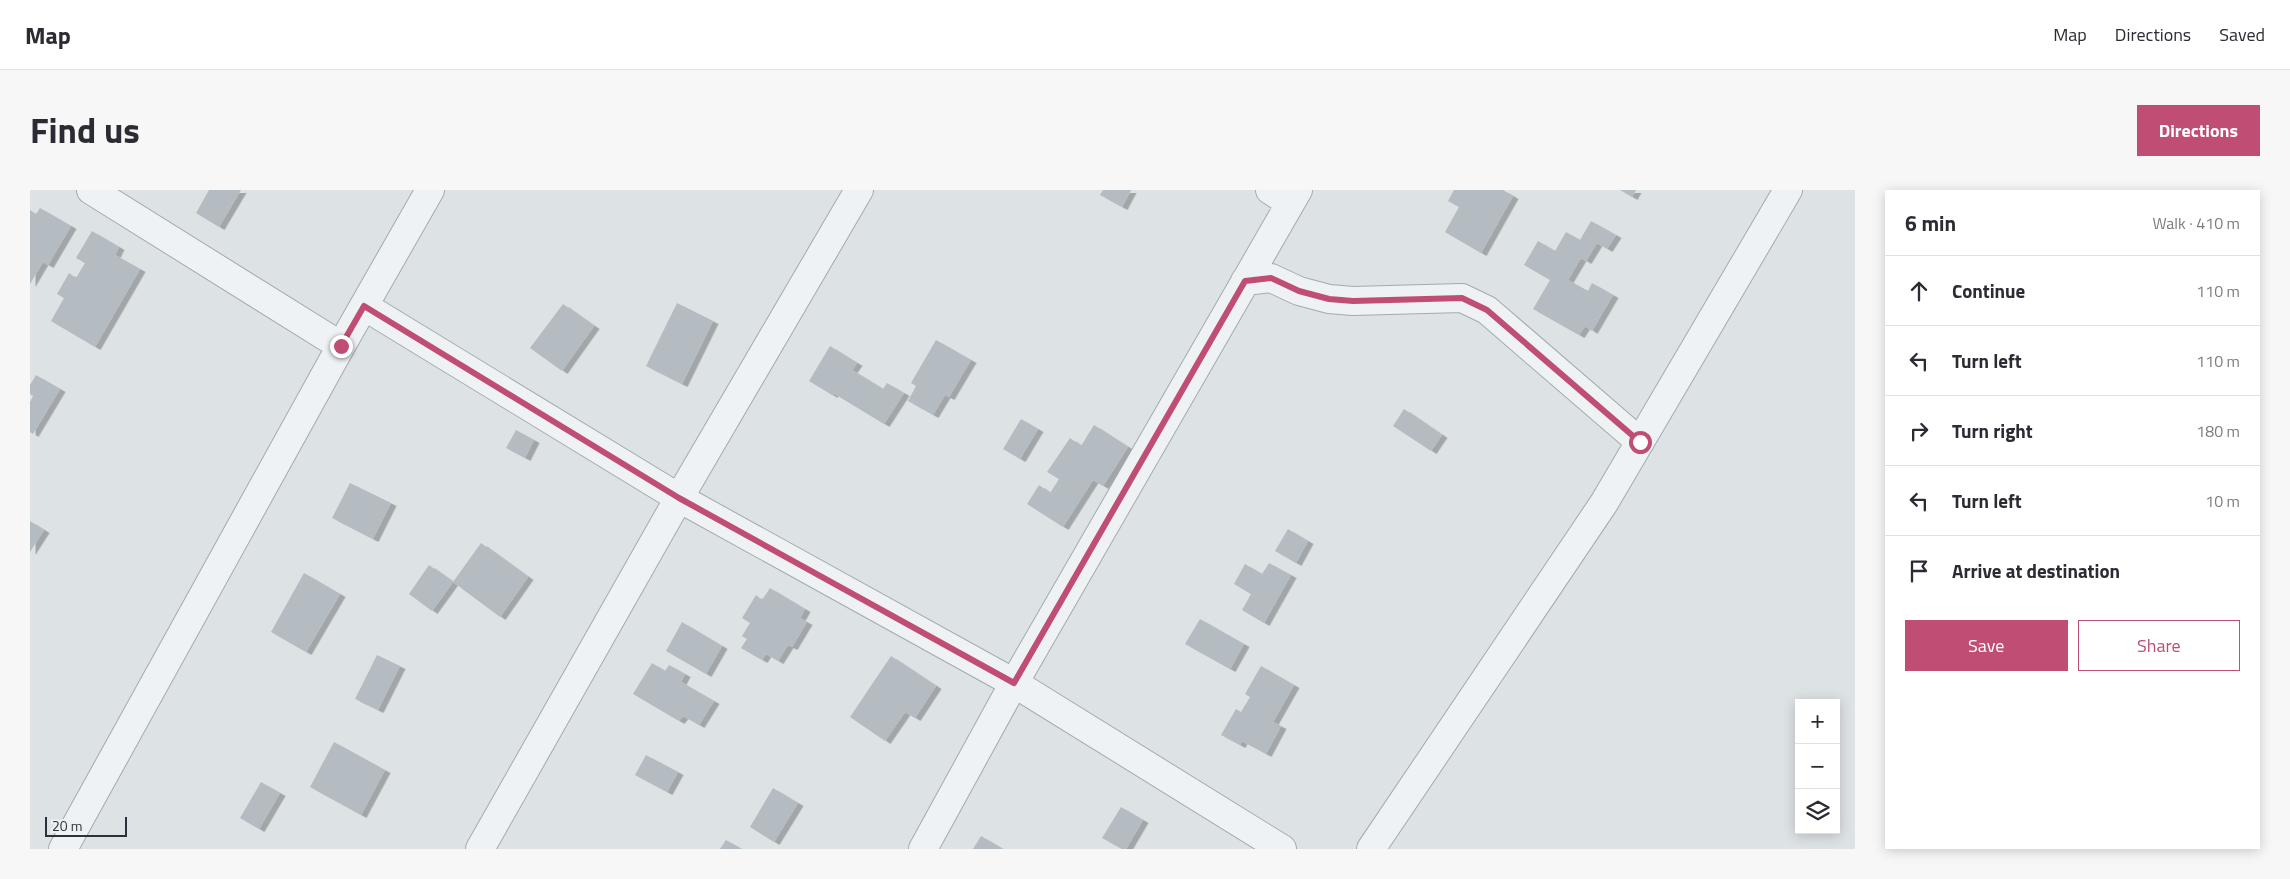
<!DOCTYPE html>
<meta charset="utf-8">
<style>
body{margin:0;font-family:"Titillium Web",sans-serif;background:#f7f7f7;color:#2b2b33}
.controls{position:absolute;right:15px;bottom:15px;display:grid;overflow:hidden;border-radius:0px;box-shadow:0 2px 12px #0003}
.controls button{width:45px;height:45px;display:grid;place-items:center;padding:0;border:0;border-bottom:1px solid #e1e1e2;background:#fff;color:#2b2b33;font:25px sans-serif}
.scale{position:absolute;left:15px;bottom:12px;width:82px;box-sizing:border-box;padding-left:5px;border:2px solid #28323a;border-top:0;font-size:14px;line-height:18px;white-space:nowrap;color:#28323a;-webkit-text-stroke:4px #ecf0f3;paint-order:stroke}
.stop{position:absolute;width:15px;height:15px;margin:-11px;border:4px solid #c04d73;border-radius:50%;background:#fff}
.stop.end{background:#c04d73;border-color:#fff;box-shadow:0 1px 5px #0008}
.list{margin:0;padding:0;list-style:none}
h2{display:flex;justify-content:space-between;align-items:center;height:65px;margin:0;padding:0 20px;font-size:21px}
h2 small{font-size:16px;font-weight:400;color:#7c7c81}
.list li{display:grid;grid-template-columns:32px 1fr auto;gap:15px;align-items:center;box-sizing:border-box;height:70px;padding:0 20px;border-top:1px solid #e1e1e2}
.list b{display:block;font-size:19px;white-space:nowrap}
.list em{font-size:16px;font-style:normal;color:#7c7c81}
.actions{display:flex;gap:10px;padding:15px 20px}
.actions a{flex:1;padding:11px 0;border:1px solid #c04d73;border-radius:0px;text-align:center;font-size:18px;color:#c04d73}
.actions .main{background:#c04d73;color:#fff}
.icon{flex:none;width:28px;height:28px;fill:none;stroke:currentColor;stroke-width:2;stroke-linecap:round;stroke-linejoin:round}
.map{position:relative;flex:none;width:1825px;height:659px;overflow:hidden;border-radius:0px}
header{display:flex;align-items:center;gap:30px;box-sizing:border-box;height:70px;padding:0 25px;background:#fff;border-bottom:1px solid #e1e1e2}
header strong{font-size:24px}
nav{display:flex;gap:28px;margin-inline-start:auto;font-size:18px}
.intro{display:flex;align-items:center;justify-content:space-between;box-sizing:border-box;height:120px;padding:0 30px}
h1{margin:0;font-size:35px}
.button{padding:12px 22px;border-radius:0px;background:#c04d73;color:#fff;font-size:18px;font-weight:700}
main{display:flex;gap:30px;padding:0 30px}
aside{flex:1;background:#fff;border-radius:0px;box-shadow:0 2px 12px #0003}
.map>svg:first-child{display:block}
</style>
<header>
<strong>Map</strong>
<nav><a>Map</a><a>Directions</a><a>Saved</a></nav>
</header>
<div class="intro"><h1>Find us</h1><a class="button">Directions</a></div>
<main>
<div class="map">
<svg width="1825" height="659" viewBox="0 0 1825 659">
<defs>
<filter id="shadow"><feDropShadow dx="5.5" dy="3" stdDeviation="0" flood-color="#0004"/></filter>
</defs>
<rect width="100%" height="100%" fill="#dde2e5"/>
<path fill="#b5bcc1" filter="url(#shadow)" d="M 179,0 L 211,0 L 189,37 L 166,23 Z
M 1073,0 L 1101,0 L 1092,17 L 1070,5 Z
M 1424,0 L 1473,0 L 1483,6 L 1451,63 L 1415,42 L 1429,17 L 1418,11 Z
M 1590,0 L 1606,0 L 1602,7 Z
M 10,18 L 41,36 L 18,75 L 13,72 L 0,94 L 0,20 L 6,24 Z
M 1561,31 L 1586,45 L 1577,59 L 1567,53 L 1556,71 L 1551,68 L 1538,90 L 1558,101 L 1562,93 L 1583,105 L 1562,141 L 1555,136 L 1549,145 L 1503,119 L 1520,90 L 1494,75 L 1508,51 L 1525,61 L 1536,42 L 1550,50 Z
M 62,41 L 89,57 L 85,65 L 110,79 L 65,157 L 21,131 L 34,108 L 27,104 L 39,83 L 46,88 L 55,73 L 46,68 Z
M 647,113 L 683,131 L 652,194 L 616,176 Z
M 533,114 L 564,136 L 532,181 L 500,158 Z
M 906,150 L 941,170 L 919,207 L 915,205 L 903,225 L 878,211 L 886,196 L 881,193 Z
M 800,156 L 827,173 L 822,180 L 853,199 L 857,193 L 874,203 L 854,234 L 803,203 L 802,205 L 779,191 Z
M 6,185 L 30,199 L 3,244 L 0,242 L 0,212 L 3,206 L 0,204 L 0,195 Z
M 1374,219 L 1412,245 L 1401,261 L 1363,236 Z
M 991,229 L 1008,239 L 990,269 L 973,259 Z
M 1064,235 L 1098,257 L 1073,296 L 1063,290 L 1033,337 L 997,314 L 1009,295 L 1020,303 L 1029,289 L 1017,282 L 1040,248 L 1051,256 Z
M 486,240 L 504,250 L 495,268 L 476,258 Z
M 320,293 L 361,313 L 343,349 L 302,328 Z
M 0,331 L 14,340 L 0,362 Z
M 1258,339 L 1278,351 L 1266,373 L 1245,361 Z
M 451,353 L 498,387 L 470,427 L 423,392 Z
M 1239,373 L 1261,385 L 1234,433 L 1212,420 L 1221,404 L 1204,394 L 1215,374 L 1232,384 Z
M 399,375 L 423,392 L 402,421 L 379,404 Z
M 274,383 L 310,404 L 276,462 L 241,442 Z
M 740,398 L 775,419 L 770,428 L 777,432 L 762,457 L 758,455 L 748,471 L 736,464 L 732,470 L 711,458 L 717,449 L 712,446 L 720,433 L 712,428 L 726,405 L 732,410 Z
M 1170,429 L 1214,454 L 1200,479 L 1155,454 Z
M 652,432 L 692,456 L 676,484 L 636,461 Z
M 347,465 L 370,476 L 348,520 L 325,509 Z
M 861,466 L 906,496 L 885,528 L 875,522 L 855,551 L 820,527 Z
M 622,473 L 635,481 L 639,475 L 655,484 L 651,492 L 684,511 L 669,535 L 653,526 L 649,531 L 603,504 Z
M 1231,476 L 1264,495 L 1243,532 L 1251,536 L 1236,564 L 1212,551 L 1210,555 L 1191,545 L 1206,519 L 1211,522 L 1220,507 L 1215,504 Z
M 304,552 L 355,580 L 331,625 L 280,597 Z
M 616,565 L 648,582 L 637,602 L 605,585 Z
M 231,592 L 250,603 L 229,639 L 210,628 Z
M 743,598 L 768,613 L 744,652 L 720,637 Z
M 1091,617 L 1113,630 L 1096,659 L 1092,659 L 1072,648 Z
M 951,646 L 973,659 L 943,659 Z
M 696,650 L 712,659 L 690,659 Z"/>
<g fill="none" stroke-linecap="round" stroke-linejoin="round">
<g stroke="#a3aaae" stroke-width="30">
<path id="minor" d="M 61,0 L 311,156
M 1240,0 L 1260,13
M 1215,91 L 1241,88 L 1269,101 L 1299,109 L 1323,111 L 1432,108 L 1457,120 L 1610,252
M 334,116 L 649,308 L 984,493 L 1252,659
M 33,659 L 311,156 L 400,0
M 450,659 L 649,308 L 829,0
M 893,659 L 984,493 L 1268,0
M 1341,659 L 1574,313 L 1758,0"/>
</g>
<use href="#minor" stroke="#eff2f4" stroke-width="28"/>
</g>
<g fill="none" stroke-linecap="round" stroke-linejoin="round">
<path stroke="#c04d73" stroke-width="6" d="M 311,156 L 334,116 L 649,308 L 984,493 L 1215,91 L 1241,88 L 1269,101 L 1299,109 L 1323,111 L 1432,108 L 1457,120 L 1610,252"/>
</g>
</svg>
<div class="controls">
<button>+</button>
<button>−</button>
<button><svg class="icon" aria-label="layers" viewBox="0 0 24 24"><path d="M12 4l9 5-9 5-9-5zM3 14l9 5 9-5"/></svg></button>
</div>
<div class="scale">20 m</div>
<div class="stop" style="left:1610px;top:252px"></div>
<div class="stop end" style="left:311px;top:156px"></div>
</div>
<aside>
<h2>6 min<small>Walk · 410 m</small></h2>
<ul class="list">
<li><svg class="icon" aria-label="ahead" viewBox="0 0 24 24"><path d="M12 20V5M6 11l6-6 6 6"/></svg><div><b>Continue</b></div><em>110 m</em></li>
<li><svg class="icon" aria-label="left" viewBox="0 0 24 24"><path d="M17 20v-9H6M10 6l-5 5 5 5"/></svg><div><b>Turn left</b></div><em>110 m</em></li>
<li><svg class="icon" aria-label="right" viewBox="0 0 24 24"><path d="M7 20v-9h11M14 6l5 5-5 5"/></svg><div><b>Turn right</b></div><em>180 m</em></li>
<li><svg class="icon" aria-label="left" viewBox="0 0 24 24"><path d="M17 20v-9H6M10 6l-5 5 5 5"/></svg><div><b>Turn left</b></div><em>10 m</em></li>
<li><svg class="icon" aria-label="arrive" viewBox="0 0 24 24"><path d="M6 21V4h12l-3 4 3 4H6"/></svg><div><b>Arrive at destination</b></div></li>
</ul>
<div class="actions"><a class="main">Save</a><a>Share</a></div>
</aside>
</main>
